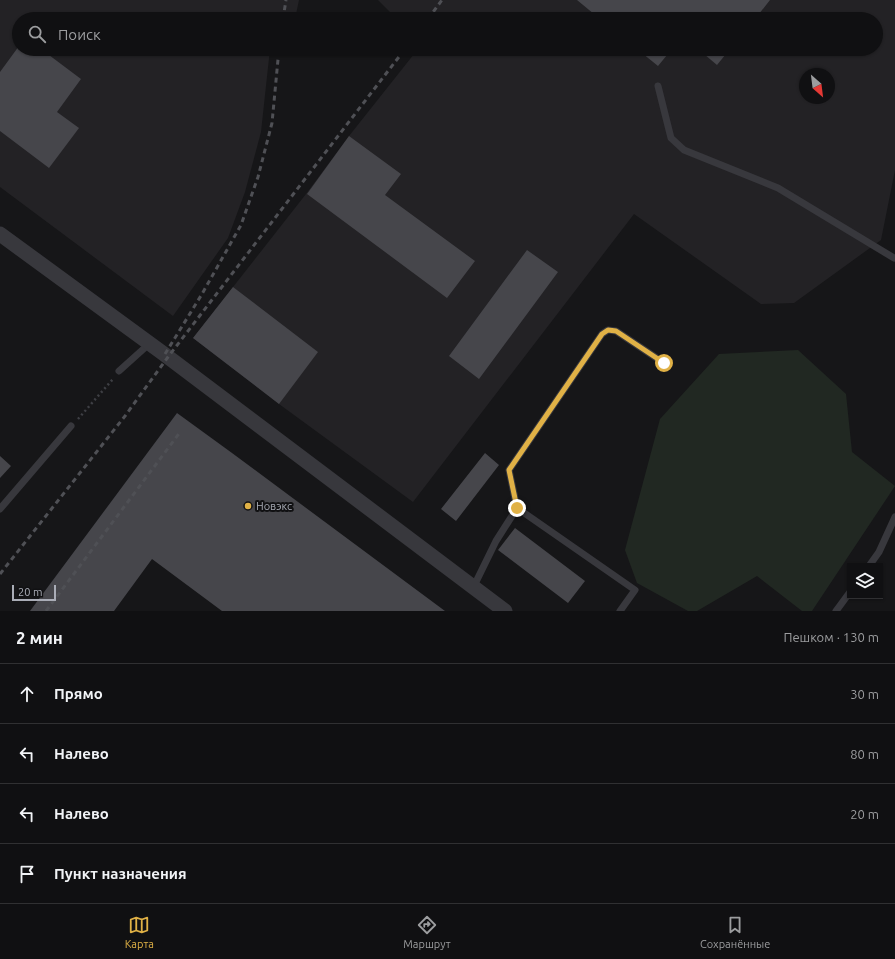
<!DOCTYPE html>
<html lang="ru">
<meta charset="utf-8">
<style>
body{margin:0;font-family:Ubuntu,sans-serif;background:#19191b;color:#f1f3f6}
.controls{position:absolute;right:12px;bottom:12px;display:grid;overflow:hidden;border-radius:0px;box-shadow:0 1px 3px #0004}
.controls button{width:36px;height:36px;display:grid;place-items:center;padding:0;border:0;border-bottom:1px solid #303032;background:#101012;color:#f1f3f6;font:20px sans-serif}
.compass{position:absolute;left:799px;top:68px;width:36px;height:36px;border-radius:50%;background:#101012;box-shadow:0 1px 3px #0004;rotate:152deg}
.scale{position:absolute;left:12px;bottom:10px;width:44px;box-sizing:border-box;padding-left:4px;border:2px solid #aaadb7;border-top:0;font-size:11px;line-height:14px;white-space:nowrap;color:#aaadb7;-webkit-text-stroke:3px #111113;paint-order:stroke}
.stop{position:absolute;width:12px;height:12px;margin:-9px;border:3px solid #e0b146;border-radius:50%;background:#fff}
.stop.end{background:#e0b146;border-color:#fff;box-shadow:0 1px 4px #0008}
.list{margin:0;padding:0;list-style:none}
h2{display:flex;justify-content:space-between;align-items:center;height:52px;margin:0;padding:0 16px;font-size:17px}
h2 small{font-size:13px;font-weight:400;color:#9c9d9f}
.list li{display:grid;grid-template-columns:26px 1fr auto;gap:12px;align-items:center;box-sizing:border-box;height:60px;padding:0 16px;border-top:1px solid #303032}
.list b{display:block;font-size:15px;white-space:nowrap}
.list em{font-size:13px;font-style:normal;color:#9c9d9f}
.icon{flex:none;width:22px;height:22px;fill:none;stroke:currentColor;stroke-width:2;stroke-linecap:round;stroke-linejoin:round}
.map{position:relative;flex:none;width:895px;height:611px;overflow:hidden}
.search{position:absolute;background:#101012;box-shadow:0 1px 3px #0004;left:12px;right:12px;top:12px;height:44px;display:flex;align-items:center;gap:10px;box-sizing:border-box;padding:0 14px;border-radius:22px;color:#9c9d9f;font-size:15px}
.sheet{height:292px;background:#101012}
nav{display:flex;justify-content:space-around;align-items:center;box-sizing:border-box;height:56px;border-top:1px solid #303032;background:#101012;font-size:11px;color:#9c9d9f}
nav a{display:grid;justify-items:center;gap:2px}
nav .on{color:#e0b146}
.map>svg:first-child{display:block}
</style>
<div class="map">
<svg width="895" height="611" viewBox="0 0 895 611">
<rect width="100%" height="100%" fill="#161618"/>
<path fill="#232225" fill-rule="evenodd" d="M 0,0 L 299,0 L 295,19 L 19,19 L 19,49 L 270,49 L 261,132 L 245,192 L 228,238 L 173,316 L 0,187 Z
M 378,0 L 895,0 L 895,170 L 881,240 L 794,303 L 761,304 L 634,214 L 413,502 L 279,404 L 193,338 L 306,194 L 349,136 L 418,49 L 876,49 L 876,19 L 397,19 ZM 805,74 L 829,74 L 829,98 L 805,98 Z"/>
<path fill="#212822" d="M 798,350 L 846,394 L 852,452 L 895,486 L 812,611 L 802,611 L 757,576 L 697,611 L 688,611 L 637,583 L 625,550 L 660,419 L 719,354 Z"/>
<path fill="#46464b" d="M 577,0 L 770,0 L 755,19 L 600,19 Z
M 19,46 L 19,49 L 41,49 L 81,79 L 57,112 L 79,128 L 49,168 L 0,131 L 0,72 Z
M 637,49 L 672,49 L 658,66 Z
M 698,49 L 730,49 L 717,65 Z
M 349,136 L 401,174 L 385,195 L 475,261 L 447,298 L 307,194 Z
M 527,250 L 558,272 L 479,379 L 449,356 Z
M 233,287 L 318,352 L 279,404 L 193,338 Z
M 177,413 L 232,453 L 445,611 L 222,611 L 152,559 L 114,611 L 30,611 Z
M 485,453 L 499,465 L 456,521 L 441,509 Z
M 0,456 L 11,466 L 0,478 Z
M 515,528 L 585,581 L 568,603 L 498,550 Z"/>
<g fill="none" stroke-linecap="round" stroke-linejoin="round">
<path stroke="#3e3f44" stroke-width="2.5" stroke-dasharray="2 3" stroke-linecap="butt" d="M 78,419 L 113,379"/>
<path stroke="#38383d" stroke-width="7" d="M 658,86 L 671,138 L 684,150 L 778,188 L 894,258
M 119,371 L 149,344
M 517,508 L 509,470 L 602,334 L 608,330 L 616,331 L 664,363
M 0,509 L 71,426
M 869,566 L 879,552 L 895,517
M 473,588 L 496,541 L 517,508 L 635,590 L 620,611
M 836,611 L 850,592"/>
<path stroke="#38383d" stroke-width="15" d="M 0,234 L 164,354 L 505,611"/>
<path stroke="#4f5055" stroke-width="3" stroke-dasharray="5 4" stroke-linecap="butt" d="M 283,19 L 286,0
M 428,19 L 442,0
M 165,354 L 202,294 L 241,225 L 258,177 L 272,123 L 279,49
M 0,574 L 125,416 L 168,357 L 405,49
M 46,611 L 181,431"/>
</g>
<g fill="none" stroke-linecap="round" stroke-linejoin="round">
<path stroke="#e0b146" stroke-width="5" d="M 517,508 L 509,470 L 602,334 L 608,330 L 616,331 L 664,363"/>
</g>
<circle fill="#e0b146" stroke="#111113" stroke-width="1.5" cx="248" cy="506" r="4"/>
<g text-anchor="middle" dominant-baseline="central" stroke-width="4" stroke-linejoin="round" paint-order="stroke">
<g font-size="11" fill="#aaadb7" stroke="#111113" text-anchor="start">
<text x="256" y="506">Новэкс</text>
</g>
</g>
</svg>
<div class="controls">
<button><svg class="icon" aria-label="layers" viewBox="0 0 24 24"><path d="M12 4l9 5-9 5-9-5zM3 14l9 5 9-5"/></svg></button>
</div>
<svg class="compass" viewBox="-18 -18 36 36"><path d="M0-13l5 13h-10z" fill="#e53935"/><path d="M0 13l5-13h-10z" fill="#9c9d9f"/></svg>
<div class="scale">20 m</div>
<div class="stop" style="left:664px;top:363px"></div>
<div class="stop end" style="left:517px;top:508px"></div>
<div class="search"><svg class="icon" aria-label="search" viewBox="0 0 24 24"><circle cx="10" cy="10" r="6"/><path d="M15 15l6 6"/></svg>Поиск</div>
</div>
<section class="sheet">
<h2>2 мин<small>Пешком · 130 m</small></h2>
<ul class="list">
<li><svg class="icon" aria-label="ahead" viewBox="0 0 24 24"><path d="M12 20V5M6 11l6-6 6 6"/></svg><div><b>Прямо</b></div><em>30 m</em></li>
<li><svg class="icon" aria-label="left" viewBox="0 0 24 24"><path d="M17 20v-9H6M10 6l-5 5 5 5"/></svg><div><b>Налево</b></div><em>80 m</em></li>
<li><svg class="icon" aria-label="left" viewBox="0 0 24 24"><path d="M17 20v-9H6M10 6l-5 5 5 5"/></svg><div><b>Налево</b></div><em>20 m</em></li>
<li><svg class="icon" aria-label="arrive" viewBox="0 0 24 24"><path d="M6 21V4h12l-3 4 3 4H6"/></svg><div><b>Пункт назначения</b></div></li>
</ul>
</section>
<nav>
<a class="on"><svg class="icon" aria-label="map" viewBox="0 0 24 24"><path d="M3 6l6-2 6 2 6-2v14l-6 2-6-2-6 2zM9 4v14M15 6v14"/></svg>Карта</a>
<a><svg class="icon" aria-label="directions" viewBox="0 0 24 24"><path d="M12 3l9 9-9 9-9-9zM9 14v-3h6M13 9l2 2-2 2"/></svg>Маршрут</a>
<a><svg class="icon" aria-label="saved" viewBox="0 0 24 24"><path d="M7 4h10v16l-5-4-5 4z"/></svg>Сохранённые</a>
</nav>
